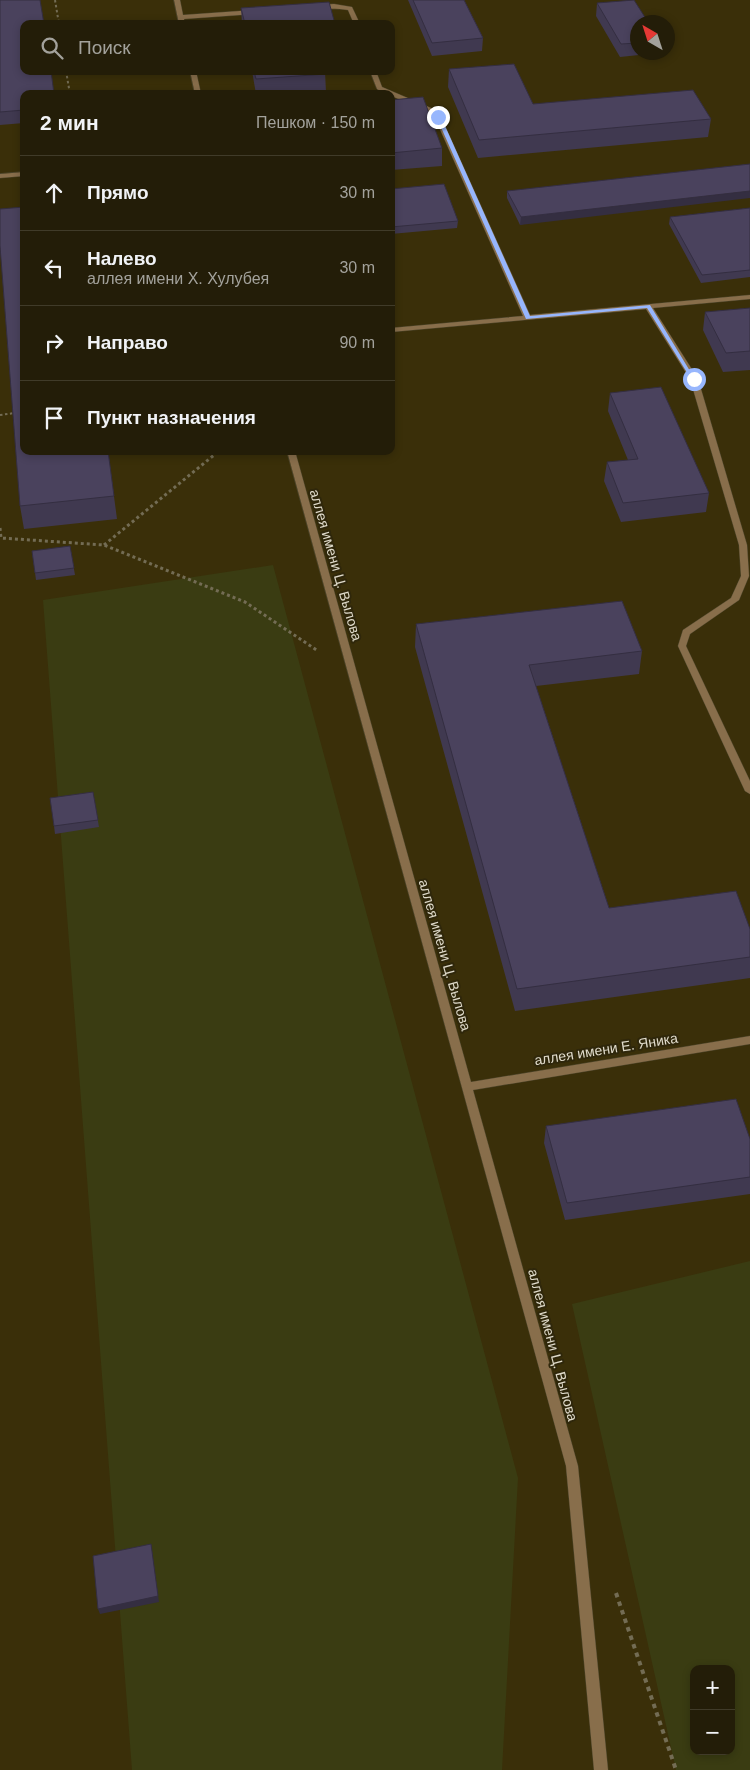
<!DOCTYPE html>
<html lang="ru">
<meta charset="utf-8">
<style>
body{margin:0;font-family:Arial,sans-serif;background:#2f2a16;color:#f1f3f6}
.controls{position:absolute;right:15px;bottom:15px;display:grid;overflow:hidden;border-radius:10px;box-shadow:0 2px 8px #0003}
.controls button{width:45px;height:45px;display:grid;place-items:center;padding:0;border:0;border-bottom:1px solid #403b29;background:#231d08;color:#f1f3f6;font:25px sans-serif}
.compass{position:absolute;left:630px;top:15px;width:45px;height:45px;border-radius:50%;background:#231d08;box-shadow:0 2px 8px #0003;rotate:321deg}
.stop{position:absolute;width:15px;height:15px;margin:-11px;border:4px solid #97b6fd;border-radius:50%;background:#fff}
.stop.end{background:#97b6fd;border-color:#fff;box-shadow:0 1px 5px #0008}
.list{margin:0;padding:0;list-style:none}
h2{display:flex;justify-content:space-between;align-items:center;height:65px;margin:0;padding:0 20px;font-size:21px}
h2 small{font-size:16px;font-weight:400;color:#a3a29c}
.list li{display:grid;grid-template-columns:32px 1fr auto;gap:15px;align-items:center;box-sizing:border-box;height:75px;padding:0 20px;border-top:1px solid #403b29}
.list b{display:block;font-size:19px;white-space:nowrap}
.list p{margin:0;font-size:16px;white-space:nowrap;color:#a3a29c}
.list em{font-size:16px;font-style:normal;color:#a3a29c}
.icon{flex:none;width:28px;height:28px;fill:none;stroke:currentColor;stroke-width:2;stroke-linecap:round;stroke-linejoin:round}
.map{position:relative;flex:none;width:750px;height:1770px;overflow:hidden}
.search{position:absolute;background:#231d08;box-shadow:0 2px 8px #0003;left:20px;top:20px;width:375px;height:55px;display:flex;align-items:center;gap:12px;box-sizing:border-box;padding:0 18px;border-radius:10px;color:#a3a29c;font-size:19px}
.panel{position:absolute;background:#231d08;box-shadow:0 2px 8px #0003;left:20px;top:90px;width:375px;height:365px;border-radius:10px}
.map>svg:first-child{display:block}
</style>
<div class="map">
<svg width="750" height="1770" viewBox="0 0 750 1770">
<rect width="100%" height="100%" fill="#2f270b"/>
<path fill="#3a2f09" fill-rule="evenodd" d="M 0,0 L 750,0 L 750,1770 L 0,1770 ZM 638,22 L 668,22 L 668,52 L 638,52 ZM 24,24 L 391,24 L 391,71 L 24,71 ZM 24,94 L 391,94 L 391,451 L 24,451 ZM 694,1669 L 731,1669 L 731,1751 L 694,1751 Z"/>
<path fill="#3a3c12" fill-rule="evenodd" d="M 273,565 L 518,1478 L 502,1770 L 132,1770 L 43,600 Z
M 750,1261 L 750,1770 L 676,1770 L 572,1304 ZM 694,1669 L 731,1669 L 731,1751 L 694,1751 Z"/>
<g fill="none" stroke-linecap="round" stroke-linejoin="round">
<g stroke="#4b442a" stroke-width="1">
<path id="service" d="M 174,0 L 180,0 L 183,15 L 254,10 L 257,12 L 254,14 L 184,19 L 185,24 L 179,24 Z
M 334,4 L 352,7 L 360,24 L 354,24 L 348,10 C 338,8 322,10 315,7 L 318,5 Z
M 190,71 L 196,71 L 201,94 L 195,94 Z
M 370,71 L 376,71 L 382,87 L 431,108 L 441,117 L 530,315 L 750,295 L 750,299 L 653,308 L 698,379 L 747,545 L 749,576 L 739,600 L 690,634 L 686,646 L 750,781 L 750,794 L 745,791 L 678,646 L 683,630 L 731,598 L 741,576 L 739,545 L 690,379 L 646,309 L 391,332 L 391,328 L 523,316 L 435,118 L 427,110 L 391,96 L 391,94 L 385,94 L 377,89 Z
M 24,172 L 24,176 L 0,178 L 0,174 Z
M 287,451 L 295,451 L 471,1082 L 750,1036 L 750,1044 L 473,1090 L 578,1466 L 608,1770 L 594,1770 L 566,1466 Z"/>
</g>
<path stroke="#736c54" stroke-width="2" stroke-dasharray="2.5 2.5" stroke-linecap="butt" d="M 55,0 L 59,24
M 66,71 L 70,94
M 0,415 L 15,413"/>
<path stroke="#736c54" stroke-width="3" stroke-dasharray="3 3" stroke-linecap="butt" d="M 0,528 L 1,538 L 104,545 L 245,602 L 318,651
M 104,545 L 219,451"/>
<path stroke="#736c54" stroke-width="4" stroke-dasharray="4.5 4.5" stroke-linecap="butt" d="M 616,1593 L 676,1770"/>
<use href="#service" fill="#886e4b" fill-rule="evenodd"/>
</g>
<path fill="#403950" d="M 0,0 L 24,94 L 24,123 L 0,125 Z
M 408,0 L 464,0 L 483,38 L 482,51 L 432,56 Z
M 597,3 L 638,22 L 638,52 L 658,52 L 658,53 L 620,57 L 596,16 Z
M 241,8 L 335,24 L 242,24 Z
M 449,69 L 533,104 L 711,119 L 708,137 L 478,158 L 448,87 Z
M 252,71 L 325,71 L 326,92 L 295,94 L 256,94 Z
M 391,100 L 442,148 L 442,166 L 391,170 Z
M 750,164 L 520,225 L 507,198 L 507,191 Z
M 391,189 L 458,221 L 457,228 L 391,234 Z
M 750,208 L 750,277 L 701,283 L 669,224 L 670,217 Z
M 750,308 L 750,370 L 723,372 L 703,330 L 705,312 Z
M 610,393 L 709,493 L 706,512 L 621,522 L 604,481 L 607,462 L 628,460 L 608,411 Z
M 108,451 L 117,519 L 24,529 L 20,506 Z
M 70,546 L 75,575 L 36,580 L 32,551 Z
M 416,624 L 642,651 L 639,674 L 536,686 L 609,908 L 750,929 L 750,978 L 515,1011 L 415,647 Z
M 93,792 L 99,827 L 55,834 L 54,826 Z
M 546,1126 L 750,1139 L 750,1194 L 565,1220 L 544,1143 Z"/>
<path fill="#342e41" d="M 750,191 L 750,198 L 520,225 L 521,217 Z
M 151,1544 L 159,1602 L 100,1614 L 98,1609 Z"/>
<path fill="#4a425d" stroke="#342e41" d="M 0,0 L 40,0 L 44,24 L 24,24 L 24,71 L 51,71 L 54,94 L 24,94 L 24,110 L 0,112 Z
M 413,0 L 464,0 L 483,38 L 432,43 Z
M 634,0 L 648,22 L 638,22 L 638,43 L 621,44 L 597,3 Z
M 329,2 L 335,24 L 245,24 L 241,8 Z
M 514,64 L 533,104 L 693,90 L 711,119 L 479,140 L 449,69 Z
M 254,71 L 325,71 L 326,74 L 256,79 Z
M 423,97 L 442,148 L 391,153 L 391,100 Z
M 750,164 L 750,191 L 521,217 L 507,191 Z
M 444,184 L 458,221 L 391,227 L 391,189 Z
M 24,207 L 24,451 L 108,451 L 114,496 L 20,506 L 0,246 L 0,209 Z
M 750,208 L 750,270 L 702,275 L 670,217 Z
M 750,308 L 750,351 L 726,353 L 705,312 Z
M 661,387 L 709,493 L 623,503 L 607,462 L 638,459 L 610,393 Z
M 70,546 L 74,568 L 35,573 L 32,551 Z
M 622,601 L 642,651 L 529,665 L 609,908 L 736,891 L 750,929 L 750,957 L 517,989 L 416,624 Z
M 93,792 L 98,820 L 54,826 L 50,798 Z
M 736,1099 L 750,1139 L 750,1177 L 567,1203 L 546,1126 Z
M 151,1544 L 158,1596 L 98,1609 L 93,1556 Z"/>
<path fill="#97b6fd" d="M 436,116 L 441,117 L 530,316 L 650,305 L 696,381 L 691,379 L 647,308 L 526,319 Z"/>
<g text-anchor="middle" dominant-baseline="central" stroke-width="4" stroke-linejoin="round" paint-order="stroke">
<g font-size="14" fill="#e0dbcb" stroke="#2f270b">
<text transform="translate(336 565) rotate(74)">аллея имени Ц. Вылова</text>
<text transform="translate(445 955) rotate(74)">аллея имени Ц. Вылова</text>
<text transform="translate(606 1049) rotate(-9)">аллея имени Е. Яника</text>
<text transform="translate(553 1345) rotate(75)">аллея имени Ц. Вылова</text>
</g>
</g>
</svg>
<div class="controls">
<button>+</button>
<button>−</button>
</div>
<svg class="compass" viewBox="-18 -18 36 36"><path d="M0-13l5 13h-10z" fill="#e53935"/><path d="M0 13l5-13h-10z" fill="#a3a29c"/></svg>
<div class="stop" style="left:694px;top:379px"></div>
<div class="stop end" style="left:438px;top:117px"></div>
<div class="search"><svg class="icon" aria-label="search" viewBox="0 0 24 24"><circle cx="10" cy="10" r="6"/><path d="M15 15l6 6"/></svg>Поиск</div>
<section class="panel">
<h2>2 мин<small>Пешком · 150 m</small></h2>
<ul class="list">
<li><svg class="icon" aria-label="ahead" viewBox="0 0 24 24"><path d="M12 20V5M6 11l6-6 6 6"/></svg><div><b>Прямо</b></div><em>30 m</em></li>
<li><svg class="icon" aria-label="left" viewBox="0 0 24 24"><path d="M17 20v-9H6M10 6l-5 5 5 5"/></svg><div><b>Налево</b><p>аллея имени Х. Хулубея</p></div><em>30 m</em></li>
<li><svg class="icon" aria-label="right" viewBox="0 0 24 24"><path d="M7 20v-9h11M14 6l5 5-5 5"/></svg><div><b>Направо</b></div><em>90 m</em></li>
<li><svg class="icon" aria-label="arrive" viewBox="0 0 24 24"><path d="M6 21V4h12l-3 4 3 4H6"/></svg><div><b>Пункт назначения</b></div></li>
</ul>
</section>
</div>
